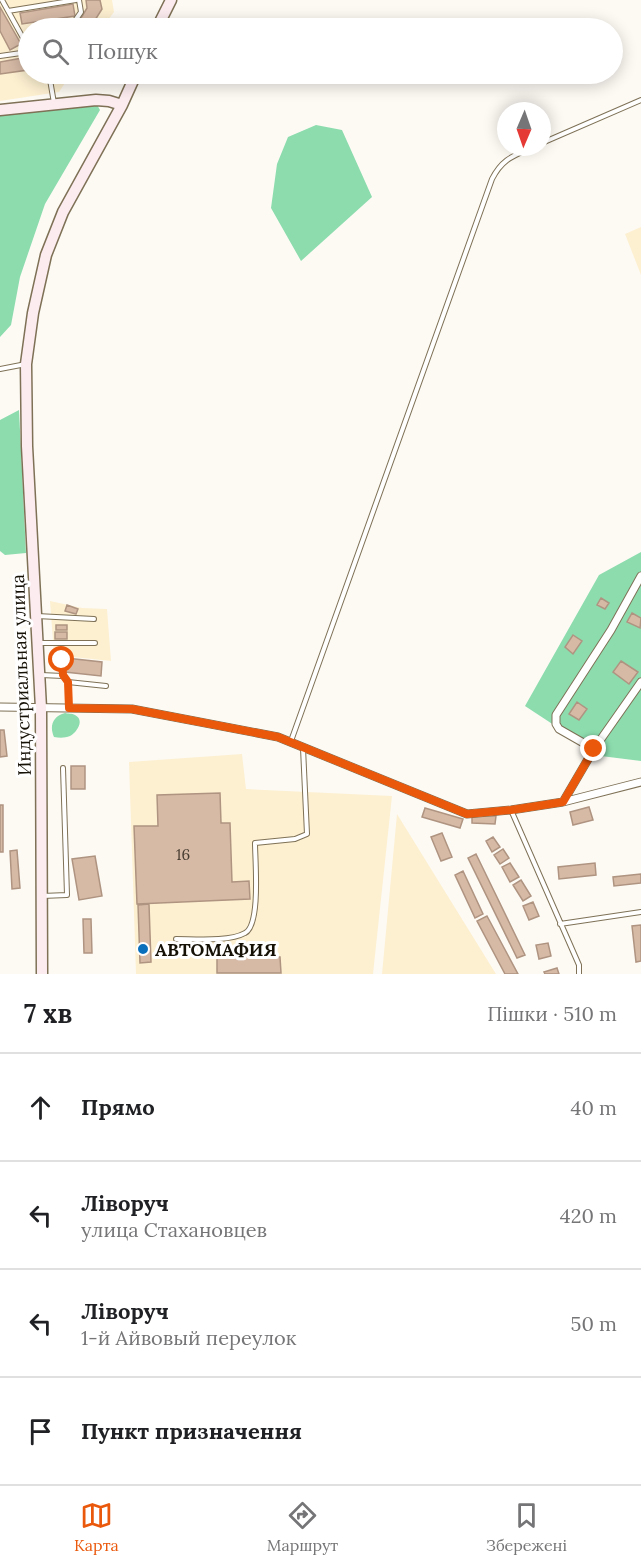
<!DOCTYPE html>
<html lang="uk">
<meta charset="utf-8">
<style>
body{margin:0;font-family:Lora,serif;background:#f6f6f6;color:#202124}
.compass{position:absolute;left:497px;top:102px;width:54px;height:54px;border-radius:50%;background:#fff;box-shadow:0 3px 15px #0003;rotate:182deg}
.stop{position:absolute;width:18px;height:18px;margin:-14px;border:4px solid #ea580c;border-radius:50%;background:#fff}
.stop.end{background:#ea580c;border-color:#fff;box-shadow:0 2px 6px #0008}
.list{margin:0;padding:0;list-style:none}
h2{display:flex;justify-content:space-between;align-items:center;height:78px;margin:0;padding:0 24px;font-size:26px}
h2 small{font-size:20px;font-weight:400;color:#757577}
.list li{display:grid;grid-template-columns:39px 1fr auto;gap:18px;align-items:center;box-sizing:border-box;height:108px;padding:0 24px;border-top:2px solid #e0e0e0}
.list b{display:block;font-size:22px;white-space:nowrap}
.list p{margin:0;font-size:20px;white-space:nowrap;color:#757577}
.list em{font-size:20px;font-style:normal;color:#757577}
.icon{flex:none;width:33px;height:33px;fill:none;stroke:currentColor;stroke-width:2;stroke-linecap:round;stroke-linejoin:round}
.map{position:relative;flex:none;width:641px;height:974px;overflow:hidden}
.search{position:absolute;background:#fff;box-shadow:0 3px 15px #0003;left:18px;right:18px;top:18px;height:66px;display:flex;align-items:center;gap:15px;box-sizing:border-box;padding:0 21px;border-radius:33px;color:#757577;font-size:22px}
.sheet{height:510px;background:#fff}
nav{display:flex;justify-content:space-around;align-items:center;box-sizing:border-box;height:84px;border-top:2px solid #e0e0e0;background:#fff;font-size:16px;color:#757577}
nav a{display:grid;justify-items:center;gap:3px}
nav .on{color:#ea580c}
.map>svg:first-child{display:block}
</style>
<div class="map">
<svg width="641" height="974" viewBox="0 0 641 974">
<rect width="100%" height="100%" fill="#fdfaf4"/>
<path fill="#fdf0d1" d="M 0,0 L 112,0 L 114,12 L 102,28 L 28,28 L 28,74 L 71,74 L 59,92 L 0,101 Z
M 641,227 L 641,275 L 625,234 Z
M 50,601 L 82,608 L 107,609 L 111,661 L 54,655 Z
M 242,754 L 246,789 L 392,796 L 373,974 L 136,974 L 129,762 Z
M 397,814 L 496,974 L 382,974 Z"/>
<path fill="#8cdcae" d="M 96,103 L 100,110 L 45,204 L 20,277 L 11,325 L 0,337 L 0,114 Z
M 316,125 L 342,130 L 372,197 L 301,261 L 271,208 L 277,164 L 288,137 Z
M 19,410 L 26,553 L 5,555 L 0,551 L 0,420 Z
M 641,552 L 641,761 L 601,756 L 525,706 L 599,575 Z
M 65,713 C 68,714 72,713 75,715 C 85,720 77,732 70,736 C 65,738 60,738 54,737 C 49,726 53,716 65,713 Z"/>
<path fill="#d6baa6" stroke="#af9481" stroke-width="1.5" d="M 86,0 L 100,0 L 102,9 L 90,28 L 75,28 L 87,8 Z
M 73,4 L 75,16 L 22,24 L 20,13 Z
M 0,7 L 21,44 L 10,50 L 0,31 Z
M 28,57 L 28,70 L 0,74 L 0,62 Z
M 601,598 L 609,603 L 605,609 L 597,605 Z
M 67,605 L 78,609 L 76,614 L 65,611 Z
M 632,613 L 641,618 L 640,628 L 627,622 Z
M 56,625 L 67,625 L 67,630 L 56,630 Z
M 55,632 L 67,632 L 67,639 L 55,639 Z
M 573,635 L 582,641 L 573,654 L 565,647 Z
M 66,658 L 102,662 L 101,676 L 65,672 Z
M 621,661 L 638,672 L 629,684 L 613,672 Z
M 577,702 L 587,709 L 579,720 L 569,714 Z
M 0,730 L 4,730 L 7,756 L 0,757 Z
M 71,766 L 85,766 L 85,789 L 71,789 Z
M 220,793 L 221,823 L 230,823 L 232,882 L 249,881 L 250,899 L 137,904 L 134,826 L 158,826 L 157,795 Z
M 0,805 L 3,805 L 3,852 L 0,852 Z
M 589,807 L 593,820 L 573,825 L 570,812 Z
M 425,808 L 463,819 L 460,828 L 422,817 Z
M 472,815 L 496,816 L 495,824 L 472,823 Z
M 442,833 L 452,857 L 441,861 L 431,837 Z
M 493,837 L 500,847 L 492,852 L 486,841 Z
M 503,849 L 509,858 L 500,864 L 494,855 Z
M 17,850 L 20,888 L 12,889 L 10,851 Z
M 476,854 L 525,955 L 517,958 L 468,858 Z
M 95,856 L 102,896 L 79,900 L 72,859 Z
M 510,863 L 519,877 L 510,882 L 502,867 Z
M 595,863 L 596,875 L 559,879 L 558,867 Z
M 463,871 L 483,914 L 475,918 L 455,875 Z
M 641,874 L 641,883 L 614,886 L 613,877 Z
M 521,880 L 531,896 L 523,901 L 513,885 Z
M 533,902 L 539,916 L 529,920 L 523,906 Z
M 149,904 L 151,962 L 140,963 L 138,905 Z
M 487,916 L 518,974 L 505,974 L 477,921 Z
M 83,919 L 91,919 L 92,953 L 84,953 Z
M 641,925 L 641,961 L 636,962 L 632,926 Z
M 548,943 L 551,956 L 539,959 L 536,945 Z
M 217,957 L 280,957 L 281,973 L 217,973 Z
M 557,968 L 559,974 L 545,974 L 544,972 Z"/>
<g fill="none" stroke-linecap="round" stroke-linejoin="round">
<g stroke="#7e7156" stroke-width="6">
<path id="service" d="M 2,0 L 28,47
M 8,11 L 76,0
M 70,28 L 81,12 L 79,0
M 0,56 L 28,52
M 49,74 L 54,103
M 542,143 L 641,100
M 0,369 L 26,364
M 37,616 L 94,619
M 38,643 L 95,643
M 62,660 L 63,676
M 41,675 L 63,676 L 68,682 L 69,708
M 68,682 L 106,686
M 291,741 L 492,179 C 502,159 513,156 533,147
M 511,810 L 579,965 L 579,974
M 42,896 L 67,895 L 63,768
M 560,924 L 641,912
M 176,939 C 195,939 229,942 245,933 C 261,925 255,860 255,843 L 295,839 L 307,834 L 303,748"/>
</g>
<g stroke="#7e7156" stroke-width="9">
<path id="minor" d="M 0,707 L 132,709 L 278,737 L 467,814 L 511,810 L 563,802 L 641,782
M 594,749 L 559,729 L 556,724 L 556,715 L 611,630 L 641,576
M 563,802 L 594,749 L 641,682"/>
</g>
<g stroke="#7e7156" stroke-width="13">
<path id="secondary" d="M 157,28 L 171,0
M 0,110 L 96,100 L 109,101 L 122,105
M 42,974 L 41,708 L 27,446 L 26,364 L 33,313 L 46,255 L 63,212 L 122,105 L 136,74"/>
</g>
<use href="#service" stroke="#fff" stroke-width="4"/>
<use href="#minor" stroke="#fff" stroke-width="7"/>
<use href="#secondary" stroke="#fcecf0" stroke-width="10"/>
</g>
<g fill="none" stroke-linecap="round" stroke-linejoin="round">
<path stroke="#ea580c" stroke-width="8" d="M 62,660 L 63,675 L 68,682 L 69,708 L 132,709 L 278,737 L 467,814 L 511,810 L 563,802 L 594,749"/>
</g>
<circle fill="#0b70bc" stroke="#fff" stroke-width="2" cx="143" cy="949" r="6"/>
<g text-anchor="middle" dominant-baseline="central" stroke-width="6" stroke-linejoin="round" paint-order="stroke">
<g font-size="15" fill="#463b2f">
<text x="183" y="854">16</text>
</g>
<g font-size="18" fill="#161107" stroke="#fff">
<text transform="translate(21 675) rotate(-92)">Индустриальная улица</text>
</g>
<g font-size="18" font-weight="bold" fill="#161107" stroke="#fff" text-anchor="start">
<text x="155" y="949">АВТОМАФИЯ</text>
</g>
</g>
</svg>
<svg class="compass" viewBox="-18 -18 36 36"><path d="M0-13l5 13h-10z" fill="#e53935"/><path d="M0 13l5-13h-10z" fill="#757577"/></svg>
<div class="stop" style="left:62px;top:660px"></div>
<div class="stop end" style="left:594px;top:749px"></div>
<div class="search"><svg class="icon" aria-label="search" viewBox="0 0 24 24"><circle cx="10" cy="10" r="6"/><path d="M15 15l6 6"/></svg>Пошук</div>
</div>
<section class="sheet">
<h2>7 хв<small>Пішки · 510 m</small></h2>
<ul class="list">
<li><svg class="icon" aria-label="ahead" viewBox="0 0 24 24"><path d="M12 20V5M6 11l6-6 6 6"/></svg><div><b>Прямо</b></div><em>40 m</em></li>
<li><svg class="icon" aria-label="left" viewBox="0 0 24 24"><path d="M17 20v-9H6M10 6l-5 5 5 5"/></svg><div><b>Ліворуч</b><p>улица Стахановцев</p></div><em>420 m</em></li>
<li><svg class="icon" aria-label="left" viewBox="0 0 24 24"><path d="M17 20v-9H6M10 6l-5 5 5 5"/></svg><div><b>Ліворуч</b><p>1-й Айвовый переулок</p></div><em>50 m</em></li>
<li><svg class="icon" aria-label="arrive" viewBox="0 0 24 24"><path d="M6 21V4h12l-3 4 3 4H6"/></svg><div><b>Пункт призначення</b></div></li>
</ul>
</section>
<nav>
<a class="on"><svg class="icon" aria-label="map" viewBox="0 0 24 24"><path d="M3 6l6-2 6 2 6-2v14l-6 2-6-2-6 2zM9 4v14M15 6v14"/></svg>Карта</a>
<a><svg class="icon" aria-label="directions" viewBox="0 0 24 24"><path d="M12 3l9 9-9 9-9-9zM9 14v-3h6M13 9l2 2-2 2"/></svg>Маршрут</a>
<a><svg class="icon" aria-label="saved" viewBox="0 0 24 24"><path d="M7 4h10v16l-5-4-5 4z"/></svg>Збережені</a>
</nav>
